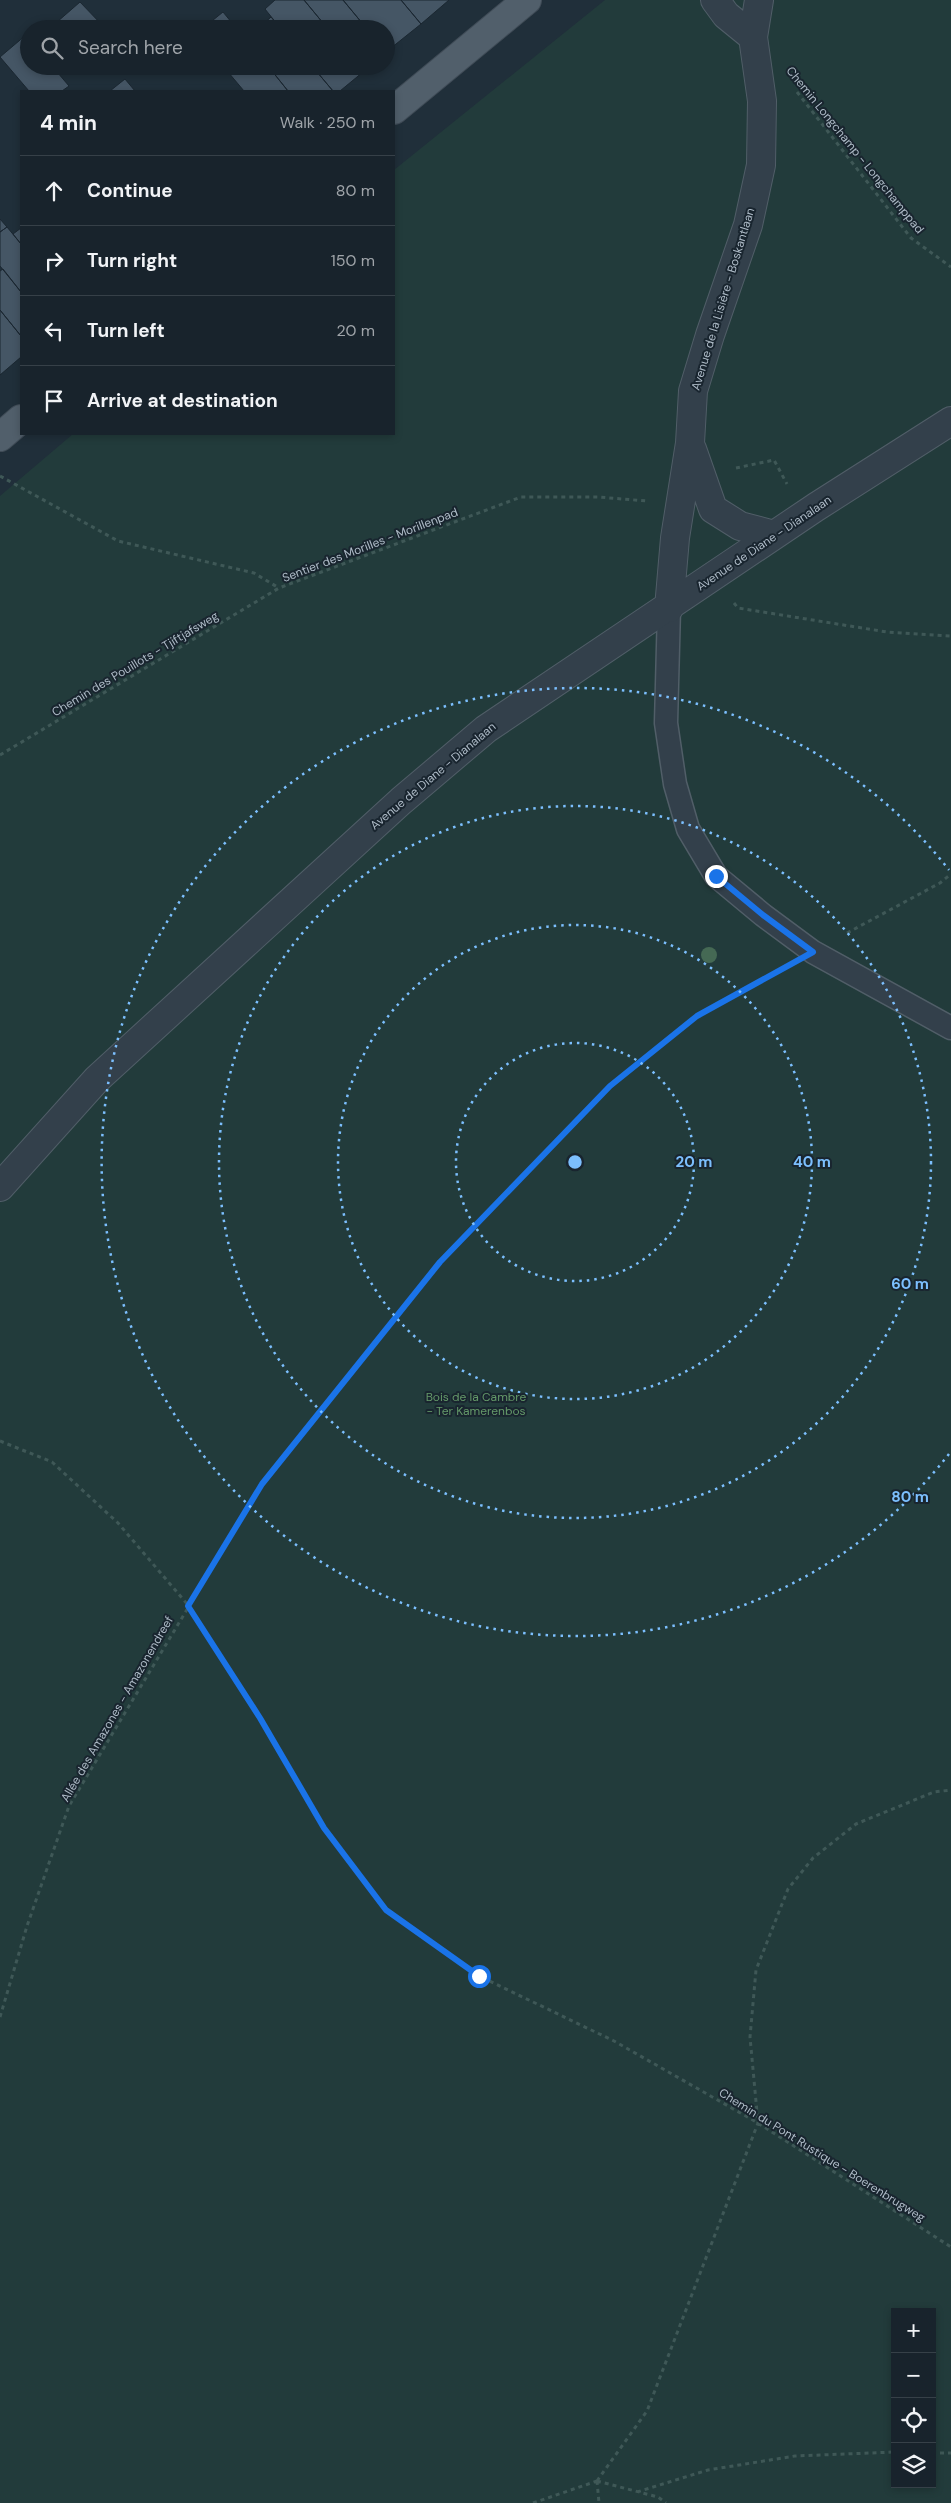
<!DOCTYPE html>
<meta charset="utf-8">
<style>
body{margin:0;font-family:"DM Sans",sans-serif;background:#212b34;color:#f1f3f6}
.controls{position:absolute;right:15px;bottom:15px;display:grid;overflow:hidden;border-radius:0px;box-shadow:0 2px 8px #0003}
.controls button{width:45px;height:45px;display:grid;place-items:center;padding:0;border:0;border-bottom:1px solid #364048;background:#18232c;color:#f1f3f6;font:25px sans-serif}
.stop{position:absolute;width:15px;height:15px;margin:-11px;border:4px solid #1a73e8;border-radius:50%;background:#fff}
.stop.end{background:#1a73e8;border-color:#fff;box-shadow:0 1px 5px #0008}
.list{margin:0;padding:0;list-style:none}
h2{display:flex;justify-content:space-between;align-items:center;height:65px;margin:0;padding:0 20px;font-size:21px}
h2 small{font-size:16px;font-weight:400;color:#9fa4a9}
.list li{display:grid;grid-template-columns:32px 1fr auto;gap:15px;align-items:center;box-sizing:border-box;height:70px;padding:0 20px;border-top:1px solid #364048}
.list b{display:block;font-size:19px;white-space:nowrap}
.list em{font-size:16px;font-style:normal;color:#9fa4a9}
.icon{flex:none;width:28px;height:28px;fill:none;stroke:currentColor;stroke-width:2;stroke-linecap:round;stroke-linejoin:round}
.map{position:relative;flex:none;width:951px;height:2503px;overflow:hidden}
.search{position:absolute;background:#18232c;box-shadow:0 2px 8px #0003;left:20px;top:20px;width:375px;height:55px;display:flex;align-items:center;gap:12px;box-sizing:border-box;padding:0 18px;border-radius:28px;color:#9fa4a9;font-size:19px}
.panel{position:absolute;background:#18232c;box-shadow:0 2px 8px #0003;left:20px;top:90px;width:375px;height:345px;border-radius:0px}
.map>svg:first-child{display:block}
</style>
<div class="map">
<svg width="951" height="2503" viewBox="0 0 951 2503">
<rect width="100%" height="100%" fill="#202f3a"/>
<path fill="#223b3b" fill-rule="evenodd" d="M 605,0 L 951,0 L 951,2503 L 0,2503 L 0,496 L 73,434 L 394,434 L 394,170 ZM 895,2312 L 932,2312 L 932,2484 L 895,2484 Z"/>
<path fill="#455665" stroke="#1b2731" d="M 275,0 L 304,0 L 328,29 L 281,29 L 265,9 Z
M 304,0 L 343,0 L 367,29 L 328,29 Z
M 343,0 L 401,0 L 421,24 L 386,52 L 386,29 L 367,29 Z
M 401,0 L 449,0 L 421,24 Z
M 80,2 L 103,26 L 100,29 L 49,29 Z
M 223,12 L 237,29 L 202,29 Z
M 271,17 L 281,29 L 258,29 Z
M 26,35 L 29,39 L 29,66 L 52,66 L 69,86 L 62,91 L 29,91 L 0,57 Z
M 223,66 L 268,66 L 288,91 L 244,91 Z
M 268,66 L 312,66 L 333,91 L 288,91 Z
M 312,66 L 359,66 L 363,72 L 340,91 L 333,91 Z
M 125,79 L 135,91 L 110,91 Z
M 0,219 L 7,227 L 0,232 Z
M 7,227 L 21,244 L 21,292 L 0,266 L 0,232 Z
M 21,228 L 21,244 L 13,234 Z
M 3,269 L 21,292 L 21,336 L 0,310 L 0,271 Z
M 0,310 L 21,336 L 21,357 L 0,375 Z"/>
<g fill="none" stroke-linecap="round" stroke-linejoin="round">
<g stroke="#515e68" stroke-width="25">
<path id="service" d="M 669,608 L 666,723 L 675,784 L 688,829 L 716,876 L 763,915 L 813,952 L 951,1028"/>
</g>
<g stroke="#515e68" stroke-width="30">
<path id="tertiary" d="M 715,0 L 726,15 L 753,37
M 692,449 L 713,509 L 740,526 L 774,535
M 669,608 L 675,538 L 690,443 L 693,391 L 710,335 L 748,225 L 761,165 L 762,101 L 753,37 L 759,0
M 0,1187 L 97,1079 L 401,801 L 486,729 L 816,507 L 951,421"/>
</g>
<g stroke="#404c57" stroke-width="30">
<path id="primary" d="M 394,110 L 527,0
M 0,437 L 21,419"/>
</g>
<path stroke="#3f5857" stroke-width="3" stroke-dasharray="4 4" stroke-linecap="butt" d="M 797,92 L 911,238 L 951,267
M 736,468 L 774,460 L 787,484
M 0,476 L 118,541 L 254,573 L 279,588
M 734,603 L 738,608 L 887,632 L 951,636
M 0,755 L 279,588 L 521,497 L 598,497 L 647,501
M 847,933 L 940,883 L 951,874
M 0,1441 L 52,1462 L 118,1523 L 188,1605 L 259,1718 L 324,1828 L 386,1911 L 479,1976 L 614,2041 L 758,2123 L 951,2247
M 0,2017 L 27,1926 L 69,1806 L 263,1483 L 440,1261 L 610,1087 L 697,1016 L 783,969
M 932,2453 L 951,2453
M 597,2481 L 647,2411 L 758,2123 L 750,2037 L 756,1970 L 788,1889 L 813,1858 L 856,1824 L 934,1792 L 951,1790
M 597,2481 L 658,2497 L 666,2503
M 597,2481 L 599,2503
M 637,2492 L 708,2470 L 795,2456 L 895,2452
M 533,2503 L 597,2481"/>
<use href="#service" stroke="#33404b" stroke-width="22"/>
<use href="#tertiary" stroke="#33404b" stroke-width="28"/>
<use href="#primary" stroke="#515f6b" stroke-width="28"/>
</g>
<circle fill="#456954" cx="709" cy="955" r="8"/>
<g fill="none" stroke-linecap="round" stroke-linejoin="round">
<path stroke="#1a73e8" stroke-width="6" d="M 479,1976 L 386,1910 L 324,1828 L 260,1718 L 188,1606 L 262,1484 L 440,1262 L 610,1086 L 697,1016 L 813,952 L 763,915 L 716,876"/>
</g>
<g fill="none" stroke="#7cbffe" stroke-width="2.5" stroke-dasharray="2.5 5">
<circle cx="575" cy="1162" r="119"/>
<circle cx="575" cy="1162" r="237"/>
<circle cx="575" cy="1162" r="356"/>
<path d="M949 1454A474 474 0 1 1 949 870"/>
</g>
<g text-anchor="middle" dominant-baseline="central" stroke-width="4" stroke-linejoin="round" paint-order="stroke">
<g font-size="12" fill="#aebbc7" stroke="#19252f">
<text transform="translate(855 150) rotate(51)">Chemin Longchamp - Longchamppad</text>
<text transform="translate(723 299) rotate(-73)">Avenue de la Lisière - Boskantlaan</text>
<text transform="translate(764 543) rotate(-34)">Avenue de Diane - Dianalaan</text>
<text transform="translate(370 545) rotate(-21)">Sentier des Morilles - Morillenpad</text>
<text transform="translate(135 664) rotate(-31)">Chemin des Pouillots - Tjiftjafsweg</text>
<text transform="translate(433 776) rotate(-40)">Avenue de Diane - Dianalaan</text>
<text transform="translate(117 1709) rotate(-60)">Allée des Amazones - Amazonendreef</text>
<text transform="translate(822 2155) rotate(32)">Chemin du Pont Rustique - Boerenbrugweg</text>
</g>
<g font-size="12" fill="#649969" stroke="#19252f">
<text x="476" y="1397">Bois de la Cambre<tspan x="476" dy="14">- Ter Kamerenbos</tspan></text>
</g>
</g>
<circle cx="575" cy="1162" r="8" fill="#7cbffe" stroke="#19252f" stroke-width="2.5"/>
<g font-size="15" text-anchor="middle" font-weight="bold" fill="#7cbffe" stroke="#19252f" stroke-width="4" stroke-linejoin="round" paint-order="stroke">
<text x="694" y="1167">20 m</text>
<text x="812" y="1167">40 m</text>
<text x="910" y="1289">60 m</text>
<text x="910" y="1502">80 m</text>
</g>
</svg>
<div class="controls">
<button>+</button>
<button>−</button>
<button><svg class="icon" aria-label="locate" viewBox="0 0 24 24"><circle cx="12" cy="12" r="6"/><path d="M12 2v4M12 18v4M2 12h4M18 12h4"/></svg></button>
<button><svg class="icon" aria-label="layers" viewBox="0 0 24 24"><path d="M12 4l9 5-9 5-9-5zM3 14l9 5 9-5"/></svg></button>
</div>
<div class="stop" style="left:479px;top:1976px"></div>
<div class="stop end" style="left:716px;top:876px"></div>
<div class="search"><svg class="icon" aria-label="search" viewBox="0 0 24 24"><circle cx="10" cy="10" r="6"/><path d="M15 15l6 6"/></svg>Search here</div>
<section class="panel">
<h2>4 min<small>Walk · 250 m</small></h2>
<ul class="list">
<li><svg class="icon" aria-label="ahead" viewBox="0 0 24 24"><path d="M12 20V5M6 11l6-6 6 6"/></svg><div><b>Continue</b></div><em>80 m</em></li>
<li><svg class="icon" aria-label="right" viewBox="0 0 24 24"><path d="M7 20v-9h11M14 6l5 5-5 5"/></svg><div><b>Turn right</b></div><em>150 m</em></li>
<li><svg class="icon" aria-label="left" viewBox="0 0 24 24"><path d="M17 20v-9H6M10 6l-5 5 5 5"/></svg><div><b>Turn left</b></div><em>20 m</em></li>
<li><svg class="icon" aria-label="arrive" viewBox="0 0 24 24"><path d="M6 21V4h12l-3 4 3 4H6"/></svg><div><b>Arrive at destination</b></div></li>
</ul>
</section>
</div>
